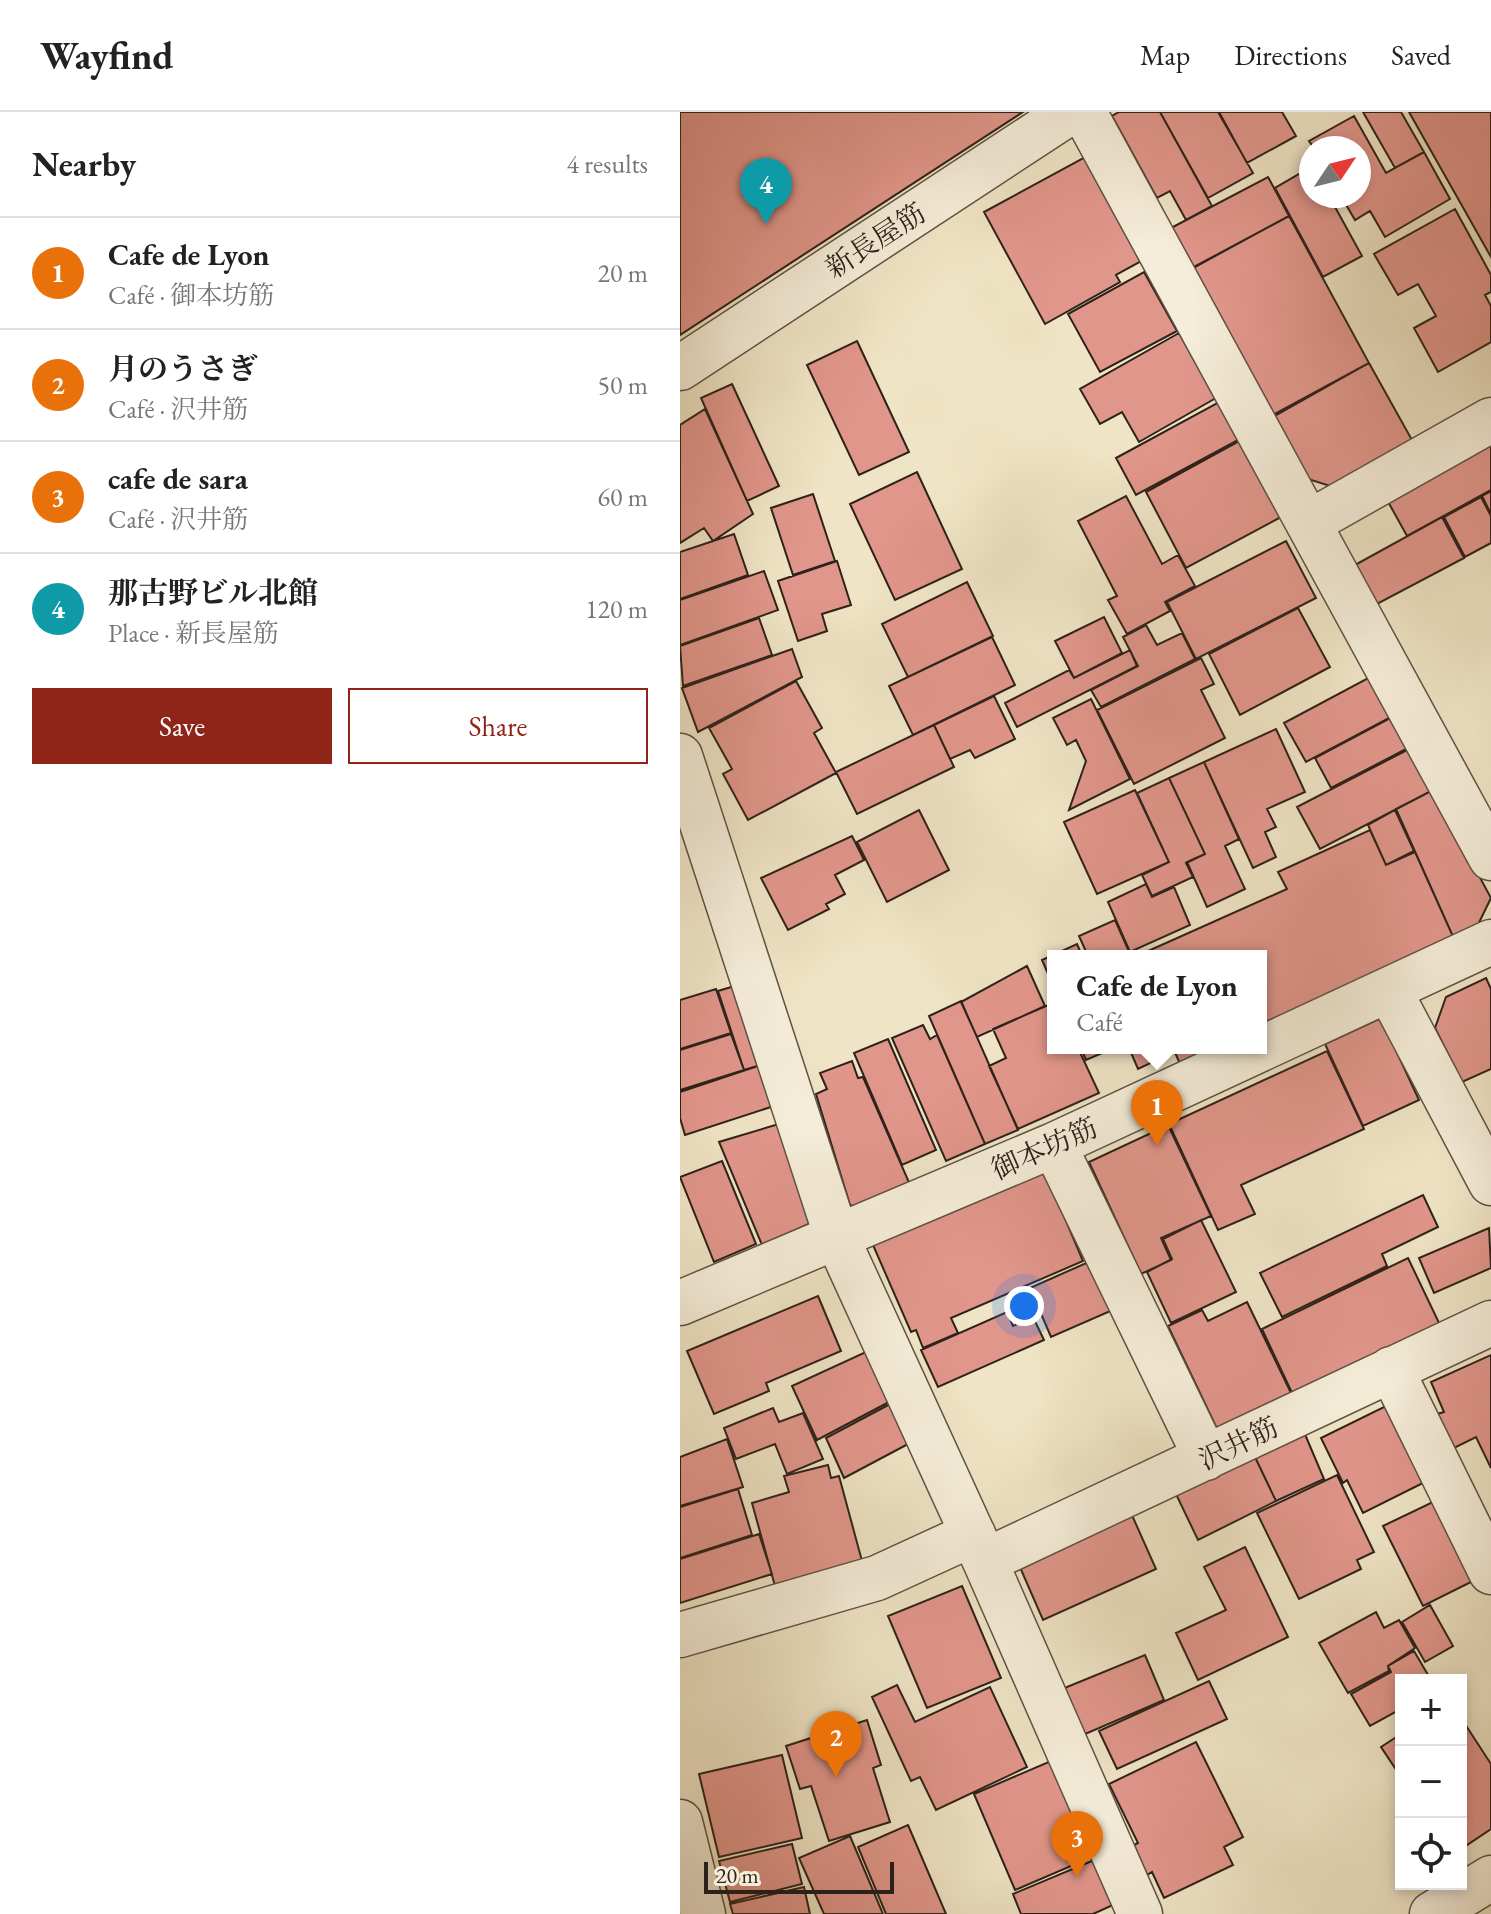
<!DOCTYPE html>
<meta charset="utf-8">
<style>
body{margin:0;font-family:"EB Garamond","Noto Serif JP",serif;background:#f2f2f2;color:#222}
.controls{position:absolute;right:24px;bottom:24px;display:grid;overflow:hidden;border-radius:0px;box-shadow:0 4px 12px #0003}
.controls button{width:72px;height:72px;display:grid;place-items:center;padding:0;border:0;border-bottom:2px solid #e0e0e0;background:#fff;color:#222;font:40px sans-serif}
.compass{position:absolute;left:619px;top:24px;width:72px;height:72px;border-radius:50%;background:#fff;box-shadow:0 4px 12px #0003;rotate:55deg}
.scale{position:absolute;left:24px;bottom:20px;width:190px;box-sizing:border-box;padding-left:8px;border:4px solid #2d221a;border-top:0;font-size:22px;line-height:28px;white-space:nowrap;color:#2d221a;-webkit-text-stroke:6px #f5edd9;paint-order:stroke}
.you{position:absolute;left:344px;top:1194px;width:28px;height:28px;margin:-20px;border:6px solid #fff;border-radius:50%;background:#1a73e8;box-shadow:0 0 0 12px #1a73e833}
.badge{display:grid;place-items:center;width:52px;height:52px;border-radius:50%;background:#8f2418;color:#fff;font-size:26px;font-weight:700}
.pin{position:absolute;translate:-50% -66px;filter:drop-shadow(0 2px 4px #0008)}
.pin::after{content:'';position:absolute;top:42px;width:28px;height:24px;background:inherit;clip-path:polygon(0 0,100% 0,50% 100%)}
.popup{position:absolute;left:367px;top:838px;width:220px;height:104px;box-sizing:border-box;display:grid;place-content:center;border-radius:0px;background:#fff;filter:drop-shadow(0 2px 6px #0005);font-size:26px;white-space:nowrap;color:#767676}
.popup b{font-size:30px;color:#222}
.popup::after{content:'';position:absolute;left:50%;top:100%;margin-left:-16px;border:16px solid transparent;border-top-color:#fff}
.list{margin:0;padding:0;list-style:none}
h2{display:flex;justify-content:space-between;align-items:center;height:104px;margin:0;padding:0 32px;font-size:34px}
h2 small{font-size:26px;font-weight:400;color:#767676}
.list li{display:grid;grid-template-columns:52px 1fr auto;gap:24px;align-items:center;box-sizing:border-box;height:112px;padding:0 32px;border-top:2px solid #e0e0e0}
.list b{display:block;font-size:30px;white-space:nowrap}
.list p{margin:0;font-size:26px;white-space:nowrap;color:#767676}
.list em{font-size:26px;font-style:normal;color:#767676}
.actions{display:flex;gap:16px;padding:24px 32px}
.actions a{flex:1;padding:18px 0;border:2px solid #8f2418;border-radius:0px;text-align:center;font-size:28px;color:#8f2418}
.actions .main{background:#8f2418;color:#fff}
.icon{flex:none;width:44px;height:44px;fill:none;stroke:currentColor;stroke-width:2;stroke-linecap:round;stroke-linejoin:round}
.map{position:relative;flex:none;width:811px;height:1802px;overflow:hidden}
header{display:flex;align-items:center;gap:48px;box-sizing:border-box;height:112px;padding:0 40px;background:#fff;border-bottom:2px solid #e0e0e0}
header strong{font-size:38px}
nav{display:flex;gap:44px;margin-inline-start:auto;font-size:28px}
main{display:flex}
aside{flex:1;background:#fff}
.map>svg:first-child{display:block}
</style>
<header>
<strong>Wayfind</strong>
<nav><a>Map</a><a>Directions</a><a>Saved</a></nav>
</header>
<main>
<aside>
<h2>Nearby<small>4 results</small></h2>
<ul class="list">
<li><span class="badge" style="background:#e8710a">1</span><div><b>Cafe de Lyon</b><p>Café · 御本坊筋</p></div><em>20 m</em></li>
<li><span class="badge" style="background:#e8710a">2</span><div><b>月のうさぎ</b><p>Café · 沢井筋</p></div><em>50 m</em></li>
<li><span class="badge" style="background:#e8710a">3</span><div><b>cafe de sara</b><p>Café · 沢井筋</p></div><em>60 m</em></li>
<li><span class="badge" style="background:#0f9aa8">4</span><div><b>那古野ビル北館</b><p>Place · 新長屋筋</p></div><em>120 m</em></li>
</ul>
<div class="actions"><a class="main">Save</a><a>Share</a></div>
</aside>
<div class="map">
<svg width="811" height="1802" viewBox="0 0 811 1802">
<rect width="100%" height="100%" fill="#efe4c5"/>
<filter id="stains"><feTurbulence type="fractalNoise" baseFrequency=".0025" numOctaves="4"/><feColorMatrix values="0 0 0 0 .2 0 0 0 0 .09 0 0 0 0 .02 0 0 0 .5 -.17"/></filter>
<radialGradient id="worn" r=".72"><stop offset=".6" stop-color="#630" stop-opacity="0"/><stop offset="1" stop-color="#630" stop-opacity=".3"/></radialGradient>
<path fill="#e1968b" stroke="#2d221a" stroke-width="2" d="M 0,0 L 343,0 L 0,223 Z
M 439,0 L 480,0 L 532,94 L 506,108 L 490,79 L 477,86 L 432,4 Z
M 480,0 L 538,0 L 573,61 L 528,86 Z
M 539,0 L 602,0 L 616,24 L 567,51 Z
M 683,0 L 721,0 L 744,40 L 715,56 Z
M 729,0 L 811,0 L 811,145 Z
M 674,4 L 706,61 L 744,40 L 770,87 L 705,125 L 690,99 L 675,108 L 661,84 L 679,84 L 679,36 L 634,36 L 629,29 Z
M 407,44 L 463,148 L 436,163 L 440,170 L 365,212 L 304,100 Z
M 631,55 L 631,84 L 649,84 L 682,144 L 643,165 L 595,76 Z
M 588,65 L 609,104 L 512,156 L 491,116 Z
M 775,97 L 811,163 L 811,180 L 805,183 L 811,194 L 811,230 L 758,260 L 734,216 L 756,204 L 738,172 L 718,183 L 694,142 Z
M 609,104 L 689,251 L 593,303 L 513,156 Z
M 464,160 L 497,219 L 420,260 L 388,202 Z
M 499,221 L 536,286 L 459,330 L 442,300 L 420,312 L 400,277 Z
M 177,229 L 229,340 L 179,363 L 127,253 Z
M 689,251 L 732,328 L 650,374 L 628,367 L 593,305 Z
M 52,272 L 99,374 L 67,389 L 21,286 Z
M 541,289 L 560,327 L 456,383 L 436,346 Z
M 25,297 L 73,402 L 33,429 L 24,416 L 0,431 L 0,313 Z
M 561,328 L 603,404 L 506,456 L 466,380 Z
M 811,330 L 811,378 L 727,424 L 706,386 Z
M 237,360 L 282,457 L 215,488 L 170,392 Z
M 811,379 L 811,402 L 802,384 Z
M 133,382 L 155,449 L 113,463 L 91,396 Z
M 446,384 L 482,452 L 498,443 L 515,474 L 485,490 L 490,499 L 447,522 L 428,488 L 437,484 L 398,409 Z
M 801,385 L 811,404 L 811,431 L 785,445 L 764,405 Z
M 762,405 L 784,446 L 697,492 L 675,453 Z
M 54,422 L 68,463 L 0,487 L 0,440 Z
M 606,429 L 636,486 L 516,547 L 487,490 Z
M 157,449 L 171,493 L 142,502 L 147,519 L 118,529 L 98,469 Z
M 84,459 L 98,498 L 0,533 L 0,488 Z
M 287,470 L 313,524 L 228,565 L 202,512 Z
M 618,496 L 650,555 L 560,603 L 529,542 Z
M 424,505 L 442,541 L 394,566 L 375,529 Z
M 79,506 L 92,543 L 3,574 L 0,534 Z
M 466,513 L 477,533 L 502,521 L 515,547 L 421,595 L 411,578 L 458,554 L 443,525 Z
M 312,525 L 335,573 L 233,623 L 209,574 Z
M 112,537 L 122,565 L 18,620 L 2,576 Z
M 450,538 L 457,554 L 337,615 L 325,591 L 389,558 L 394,566 Z
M 521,546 L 534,572 L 521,578 L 545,626 L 454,672 L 417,598 Z
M 692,564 L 713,604 L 626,650 L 604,611 Z
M 116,569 L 142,616 L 134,621 L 156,661 L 68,708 L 43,662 L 52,657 L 29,616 Z
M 314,584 L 335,627 L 295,646 L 290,638 L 270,647 L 254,613 Z
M 411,587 L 450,667 L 389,698 L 406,649 L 396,628 L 387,633 L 373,606 Z
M 714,604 L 730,635 L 651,676 L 635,646 Z
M 254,613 L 274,655 L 177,702 L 156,660 Z
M 596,617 L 625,680 L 587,697 L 596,715 L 585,720 L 596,745 L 573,756 L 524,650 Z
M 731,636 L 753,678 L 640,737 L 617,695 Z
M 524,650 L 559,727 L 545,734 L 565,777 L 527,795 L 507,750 L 525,742 L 489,666 Z
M 489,666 L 525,742 L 506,751 L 513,765 L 472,784 L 462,763 L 489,750 L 457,681 Z
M 455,678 L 489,750 L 417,782 L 384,710 Z
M 753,678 L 811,786 L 794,821 L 775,829 L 716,697 Z
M 239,698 L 269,758 L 207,790 L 177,730 Z
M 715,698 L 734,739 L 706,753 L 688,713 Z
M 690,718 L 706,753 L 735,740 L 775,829 L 581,916 L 581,844 L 457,844 L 607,777 L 598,760 Z
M 172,724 L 184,748 L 155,763 L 165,782 L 146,792 L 149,797 L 108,818 L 81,766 Z
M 466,772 L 472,785 L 494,775 L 510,813 L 450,840 L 428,790 Z
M 435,808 L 451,844 L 408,844 L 399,824 Z
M 397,832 L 402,844 L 373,844 L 373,873 L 362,848 Z
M 347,854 L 365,894 L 297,925 L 281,890 Z
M 806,866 L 811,877 L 811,957 L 782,970 L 755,916 L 766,885 Z
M 58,873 L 84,952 L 64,958 L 38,879 Z
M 36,877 L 51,921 L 0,937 L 0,888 Z
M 281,889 L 338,1018 L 305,1032 L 249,904 Z
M 373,891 L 373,936 L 398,936 L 419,981 L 338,1017 L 309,954 L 326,946 L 313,917 Z
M 701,906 L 739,988 L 683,1014 L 645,932 Z
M 243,913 L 250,927 L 257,923 L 305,1032 L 266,1049 L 212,926 Z
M 51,922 L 64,958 L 0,978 L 0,938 Z
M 208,927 L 256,1038 L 222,1053 L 174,941 Z
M 401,936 L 434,936 L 406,948 Z
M 449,936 L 492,936 L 494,940 L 458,957 Z
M 493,936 L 537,936 L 500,952 Z
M 647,939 L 684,1017 L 561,1073 L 575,1102 L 538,1118 L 489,1012 Z
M 172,949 L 178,966 L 183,965 L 231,1075 L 183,1098 L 170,1093 L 136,982 L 147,977 L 140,961 Z
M 84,952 L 97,993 L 5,1023 L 0,1006 L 0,980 Z
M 102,1011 L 131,1111 L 82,1133 L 39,1030 Z
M 488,1013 L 531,1104 L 481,1126 L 491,1148 L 461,1162 L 409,1050 Z
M 42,1049 L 76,1132 L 34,1150 L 0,1065 Z
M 365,1059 L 403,1149 L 271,1206 L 278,1221 L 243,1236 L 236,1218 L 231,1220 L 193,1133 Z
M 743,1083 L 758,1115 L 702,1142 L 707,1154 L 602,1205 L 580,1161 Z
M 521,1108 L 556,1180 L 491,1211 L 467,1160 L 492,1147 L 483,1127 Z
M 809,1116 L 811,1156 L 754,1181 L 739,1146 Z
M 728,1146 L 761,1215 L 613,1283 L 582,1217 Z
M 413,1148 L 435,1197 L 371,1225 L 350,1176 Z
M 138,1184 L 161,1239 L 86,1271 L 89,1279 L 34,1302 L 7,1239 Z
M 567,1190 L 612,1283 L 538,1319 L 488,1214 L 522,1198 L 528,1209 Z
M 327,1200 L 333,1214 L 353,1205 L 364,1228 L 258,1275 L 241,1238 Z
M 188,1239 L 211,1289 L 137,1328 L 112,1274 Z
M 811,1243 L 811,1356 L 796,1325 L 772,1337 L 757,1302 L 764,1300 L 751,1270 Z
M 212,1291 L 230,1331 L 164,1366 L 146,1326 Z
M 710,1292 L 747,1369 L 683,1401 L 667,1368 L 663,1371 L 641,1326 Z
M 93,1296 L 99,1310 L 123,1301 L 143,1347 L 107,1362 L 95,1332 L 56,1347 L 44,1316 Z
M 624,1320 L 644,1367 L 596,1389 L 574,1343 Z
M 47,1327 L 63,1375 L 0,1394 L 0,1345 Z
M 574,1343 L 596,1389 L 518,1428 L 495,1380 Z
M 148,1353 L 151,1366 L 159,1364 L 182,1449 L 95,1474 L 72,1391 L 109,1380 L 104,1364 Z
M 657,1363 L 694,1440 L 677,1448 L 681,1457 L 619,1487 L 577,1401 Z
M 58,1377 L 72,1423 L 0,1446 L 0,1395 Z
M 757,1388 L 797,1467 L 743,1494 L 703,1414 Z
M 451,1401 L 476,1457 L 363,1508 L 339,1453 Z
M 79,1422 L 92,1462 L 0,1491 L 0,1447 Z
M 565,1435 L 608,1525 L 518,1568 L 496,1521 L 546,1498 L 524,1455 Z
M 282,1474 L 321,1566 L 247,1596 L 208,1504 Z
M 750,1493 L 773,1534 L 745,1550 L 722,1510 Z
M 696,1500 L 704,1516 L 719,1508 L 735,1536 L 708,1554 L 709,1559 L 668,1581 L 639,1531 Z
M 734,1539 L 751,1568 L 721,1568 L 721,1597 L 690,1614 L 671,1582 L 711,1560 L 708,1554 Z
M 465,1543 L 484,1588 L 403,1623 L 382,1577 Z
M 529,1569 L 547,1607 L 437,1657 L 419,1619 Z
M 217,1573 L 235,1610 L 310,1575 L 347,1655 L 256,1698 L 240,1665 L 231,1669 L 192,1585 Z
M 187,1608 L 201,1653 L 193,1656 L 210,1710 L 149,1729 L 131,1674 L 120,1677 L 106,1634 Z
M 783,1609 L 811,1652 L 811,1717 L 781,1737 Z
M 721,1622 L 721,1665 L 701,1635 Z
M 516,1630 L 563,1725 L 544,1735 L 553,1753 L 484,1786 L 472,1760 L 467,1763 L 452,1734 L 458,1731 L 429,1672 Z
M 102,1643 L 122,1726 L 39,1745 L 19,1662 Z
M 371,1649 L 412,1745 L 335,1778 L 294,1682 Z
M 228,1713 L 266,1802 L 206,1802 L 178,1735 Z
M 170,1724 L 203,1802 L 144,1802 L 119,1746 Z
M 112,1732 L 122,1772 L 50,1790 L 39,1749 Z
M 414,1748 L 433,1793 L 413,1802 L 341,1802 L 333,1782 Z
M 124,1775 L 130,1802 L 53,1802 L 50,1792 Z"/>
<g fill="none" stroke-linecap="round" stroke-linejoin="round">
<g stroke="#5e5245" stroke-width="47">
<path id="minor" d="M 404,0 L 811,746
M 0,256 L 390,0
M 630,410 L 811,308
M 0,644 L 157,1126 L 305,1449 L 460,1802
M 709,878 L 811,1071
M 374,1033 L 526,1346
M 0,1191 L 374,1033 L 811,830
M 711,1257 L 811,1460
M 305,1449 L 811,1211
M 0,1523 L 197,1466 L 293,1422
M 0,1710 L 23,1802
M 752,1802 L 811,1766"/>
</g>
<use href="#minor" stroke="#f5edd9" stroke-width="44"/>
</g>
<g text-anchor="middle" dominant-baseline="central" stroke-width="6" stroke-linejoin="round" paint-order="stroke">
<g font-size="28" fill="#2d221a" stroke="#f5edd9">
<text transform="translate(195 128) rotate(-33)">新長屋筋</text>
<text transform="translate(364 1036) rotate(-24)">御本坊筋</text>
<text transform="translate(558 1331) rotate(-26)">沢井筋</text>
</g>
</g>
<rect width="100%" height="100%" filter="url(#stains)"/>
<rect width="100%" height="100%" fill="url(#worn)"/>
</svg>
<div class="controls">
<button>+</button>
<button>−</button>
<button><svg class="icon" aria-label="locate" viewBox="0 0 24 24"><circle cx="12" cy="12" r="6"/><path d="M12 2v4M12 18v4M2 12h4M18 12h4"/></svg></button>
</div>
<svg class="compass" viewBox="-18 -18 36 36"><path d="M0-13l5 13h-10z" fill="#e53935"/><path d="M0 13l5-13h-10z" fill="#767676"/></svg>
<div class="scale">20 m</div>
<div class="you"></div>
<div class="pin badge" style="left:477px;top:1034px;background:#e8710a">1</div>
<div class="popup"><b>Cafe de Lyon</b>Café</div>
<div class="pin badge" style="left:156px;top:1665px;background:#e8710a">2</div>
<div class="pin badge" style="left:397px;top:1765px;background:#e8710a">3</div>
<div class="pin badge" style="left:86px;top:112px;background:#0f9aa8">4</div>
</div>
</main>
